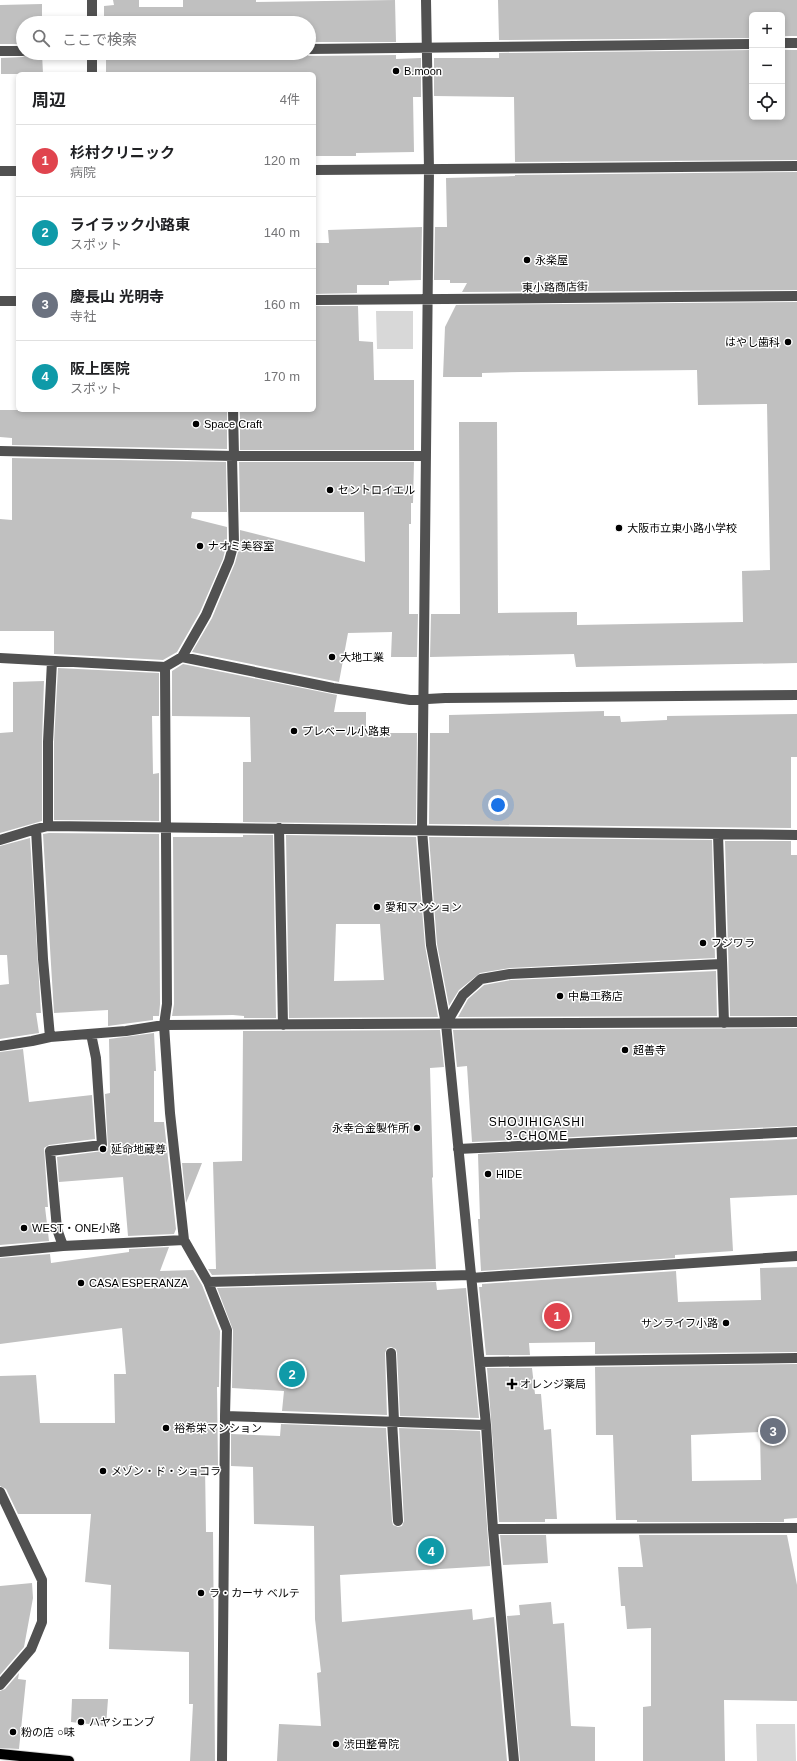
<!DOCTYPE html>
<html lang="ja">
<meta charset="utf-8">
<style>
body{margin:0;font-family:Arial,"Noto Sans JP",sans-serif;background:#f2f2f2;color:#202124}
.controls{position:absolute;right:12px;top:12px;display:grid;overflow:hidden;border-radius:6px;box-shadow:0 2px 6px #0003}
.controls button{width:36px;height:36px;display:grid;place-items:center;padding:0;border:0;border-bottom:1px solid #e0e0e0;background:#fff;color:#202124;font:20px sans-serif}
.you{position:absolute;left:498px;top:805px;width:14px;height:14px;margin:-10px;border:3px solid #fff;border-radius:50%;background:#1a73e8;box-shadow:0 0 0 6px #1a73e833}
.badge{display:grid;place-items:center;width:26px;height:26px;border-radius:50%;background:#d93025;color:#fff;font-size:13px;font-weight:700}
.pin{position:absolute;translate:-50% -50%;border:2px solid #fff;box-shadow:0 1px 4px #0006}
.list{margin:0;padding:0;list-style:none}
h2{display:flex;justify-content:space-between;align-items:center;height:52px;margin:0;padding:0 16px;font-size:17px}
h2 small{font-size:13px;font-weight:400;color:#757577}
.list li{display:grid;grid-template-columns:26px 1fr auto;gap:12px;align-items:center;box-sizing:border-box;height:72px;padding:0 16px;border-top:1px solid #e0e0e0}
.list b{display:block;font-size:15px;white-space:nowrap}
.list p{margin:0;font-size:13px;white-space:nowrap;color:#757577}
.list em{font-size:13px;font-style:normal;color:#757577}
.icon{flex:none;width:22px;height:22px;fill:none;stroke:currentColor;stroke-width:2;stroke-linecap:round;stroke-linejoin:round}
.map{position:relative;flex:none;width:797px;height:1761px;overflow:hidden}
.search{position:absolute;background:#fff;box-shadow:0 2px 6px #0003;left:16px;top:16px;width:300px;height:44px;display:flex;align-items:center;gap:10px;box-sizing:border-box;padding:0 14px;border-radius:22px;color:#757577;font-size:15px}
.panel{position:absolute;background:#fff;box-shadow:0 2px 6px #0003;left:16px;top:72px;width:300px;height:340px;border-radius:6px}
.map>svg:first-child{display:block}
</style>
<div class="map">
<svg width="797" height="1761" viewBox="0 0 797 1761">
<rect width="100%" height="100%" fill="#fff"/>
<path fill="#d8d8d8" d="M 413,311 L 413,349 L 377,349 L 376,311 Z
M 756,1724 L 795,1724 L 796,1761 L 757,1761 Z"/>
<path fill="#c0c0c0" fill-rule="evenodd" d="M 113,0 L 139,0 L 139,7 L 183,7 L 183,0 L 256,0 L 256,2 L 395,0 L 396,42 L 309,42 L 309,23 L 104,23 L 104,6 L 114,5 Z
M 498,0 L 797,0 L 797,36 L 782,36 L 782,15 L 752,15 L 752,38 L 499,40 Z
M 42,4 L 42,23 L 23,23 L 23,44 L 0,44 L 0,5 Z
M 752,50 L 752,117 L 782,117 L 782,50 L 797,50 L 797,160 L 515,162 L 514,97 L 434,96 L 434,58 L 499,58 L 499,53 Z
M 29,53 L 42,53 L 43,74 L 1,74 L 1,58 L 23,57 Z
M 106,53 L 304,53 L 309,56 L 396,55 L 396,59 L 421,58 L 421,97 L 413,97 L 414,152 L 356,153 L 356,156 L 314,156 L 314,74 L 106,74 Z
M 797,172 L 797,290 L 462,292 L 467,283 L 450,283 L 450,280 L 434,280 L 435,227 L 447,227 L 446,178 L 515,176 L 515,175 Z
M 422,227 L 421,280 L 389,281 L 389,285 L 357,285 L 357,293 L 314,294 L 314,243 L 329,243 L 328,230 Z
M 797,302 L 797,663 L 576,667 L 574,654 L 430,657 L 431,614 L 460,614 L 459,422 L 497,422 L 498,613 L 577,612 L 577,625 L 743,622 L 742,571 L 770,570 L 767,404 L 698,405 L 697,370 L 521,372 L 482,373 L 482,377 L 443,377 L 445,327 L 456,305 Z
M 314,306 L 358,306 L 359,341 L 373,342 L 374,380 L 414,380 L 414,450 L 240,450 L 240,410 L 314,410 Z
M 0,410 L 227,410 L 227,449 L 12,445 L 12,438 L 0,437 Z
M 12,458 L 226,462 L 227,512 L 192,512 L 191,518 L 227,527 L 227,542 L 223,559 L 200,612 L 177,652 L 163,660 L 54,654 L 54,631 L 0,631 L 0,519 L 12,520 Z
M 239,462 L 414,462 L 413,503 L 411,503 L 411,524 L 409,524 L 409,614 L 418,614 L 417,657 L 391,657 L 392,632 L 348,633 L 339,682 L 192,652 L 212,618 L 235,563 L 240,545 L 240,530 L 365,562 L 364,512 L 240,512 Z
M 183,664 L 337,695 L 334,712 L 366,712 L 366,733 L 417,733 L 416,824 L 243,822 L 243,762 L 251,762 L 250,717 L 172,716 L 172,671 Z
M 58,668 L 159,673 L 159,716 L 152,716 L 153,774 L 159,773 L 159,821 L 54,820 L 54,742 Z
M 44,681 L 42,742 L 42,821 L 0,833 L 0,733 L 13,732 L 13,682 Z
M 604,711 L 604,716 L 620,716 L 621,722 L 667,720 L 667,716 L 797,714 L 797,757 L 791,757 L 791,828 L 429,824 L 430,733 L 449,733 L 449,715 Z
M 49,833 L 159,834 L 160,1004 L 159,1016 L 153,1016 L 153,1020 L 108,1026 L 108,1010 L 54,1013 L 43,834 Z
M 243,835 L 273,835 L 276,1018 L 244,1018 L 244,1016 L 233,1015 L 172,1016 L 174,1004 L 173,837 L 243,837 Z
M 286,835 L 416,837 L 425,946 L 438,1017 L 289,1018 ZM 336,924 L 380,924 L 384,980 L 334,981 Z
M 429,837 L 712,840 L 715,958 L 510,968 L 480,973 L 459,990 L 449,1006 L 437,944 Z
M 30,838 L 41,1013 L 36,1013 L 39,1033 L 0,1039 L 0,985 L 9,984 L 7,955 L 0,955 L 0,846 Z
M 725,841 L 791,841 L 791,855 L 797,855 L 797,1016 L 730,1016 Z
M 716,971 L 717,1016 L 458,1017 L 468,999 L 484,985 L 511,980 Z
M 797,1028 L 797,1126 L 472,1142 L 467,1066 L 457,1067 L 453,1030 Z
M 440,1030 L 444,1067 L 430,1068 L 433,1177 L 432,1178 L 436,1269 L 212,1275 L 208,1269 L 216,1269 L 213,1162 L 242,1161 L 243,1031 Z
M 154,1033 L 156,1071 L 154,1071 L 154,1122 L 164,1122 L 176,1229 L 174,1234 L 128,1236 L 123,1177 L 59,1182 L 57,1157 L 103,1151 L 108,1148 L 105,1094 L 110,1093 L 109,1039 Z
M 23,1049 L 29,1102 L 92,1095 L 95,1139 L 49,1145 L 44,1148 L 48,1207 L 45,1207 L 49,1241 L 0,1245 L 0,1052 Z
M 797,1139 L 797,1195 L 730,1198 L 733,1251 L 675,1255 L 675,1258 L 481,1271 L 478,1219 L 480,1219 L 478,1154 Z
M 182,1163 L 202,1163 L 186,1203 Z
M 169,1247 L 160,1271 L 193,1270 L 202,1285 L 220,1331 L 219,1387 L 217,1387 L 218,1466 L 205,1465 L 206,1532 L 213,1532 L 215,1761 L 190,1761 L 193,1704 L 189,1704 L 189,1652 L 109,1649 L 111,1585 L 85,1582 L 91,1514 L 18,1514 L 6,1489 L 0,1486 L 0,1376 L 36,1375 L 40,1423 L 115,1423 L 114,1374 L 126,1374 L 122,1328 L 0,1344 L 0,1258 L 50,1254 L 51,1263 L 129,1252 L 129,1249 Z
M 797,1267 L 797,1352 L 595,1354 L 595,1342 L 529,1343 L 530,1355 L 486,1355 L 479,1287 L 482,1287 L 482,1284 L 676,1271 L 678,1302 L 761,1300 L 760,1268 Z
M 436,1282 L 437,1290 L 466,1288 L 479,1418 L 400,1416 L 397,1353 L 396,1349 L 391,1347 L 387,1348 L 385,1353 L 387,1415 L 282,1411 L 284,1391 L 232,1388 L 233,1330 L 217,1288 Z
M 797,1364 L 797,1518 L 784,1519 L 784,1522 L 637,1522 L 637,1520 L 616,1520 L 613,1435 L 596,1435 L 595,1367 ZM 760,1432 L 761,1480 L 692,1481 L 691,1435 Z
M 487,1368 L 532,1368 L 535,1394 L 541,1394 L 544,1430 L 551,1429 L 557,1519 L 545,1519 L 545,1522 L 499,1522 Z
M 281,1424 L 386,1428 L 392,1521 L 393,1525 L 398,1527 L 402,1526 L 404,1521 L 399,1428 L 480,1431 L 490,1566 L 340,1575 L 342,1622 L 472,1609 L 473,1620 L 494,1617 L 507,1761 L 277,1761 L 279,1724 L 321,1726 L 317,1673 L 321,1672 L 315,1619 L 314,1526 L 254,1524 L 253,1467 L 231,1466 L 231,1434 L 280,1436 Z
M 500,1535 L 546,1535 L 548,1563 L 503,1565 Z
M 639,1535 L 787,1535 L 797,1585 L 797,1701 L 724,1700 L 725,1761 L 643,1761 L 643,1707 L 651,1706 L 651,1628 L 627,1629 L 625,1606 L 621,1606 L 618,1567 L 643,1567 Z
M 32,1583 L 33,1598 L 24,1647 L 0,1675 L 0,1586 Z
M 551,1602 L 553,1624 L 564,1623 L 571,1726 L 595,1727 L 595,1761 L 520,1761 L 507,1616 L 520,1615 L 519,1605 Z
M 19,1673 L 18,1679 L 26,1680 L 19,1749 L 0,1748 L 0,1691 L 5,1689 Z
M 72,1699 L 108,1699 L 106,1726 L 71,1722 Z"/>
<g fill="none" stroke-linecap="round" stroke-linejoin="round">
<g stroke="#dbdbdb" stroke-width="12">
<path id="major" d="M 0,1754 L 69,1761"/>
</g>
<path stroke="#515151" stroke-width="10" d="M 92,0 L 92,23
M 426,0 L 429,169 L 422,830 L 431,945 L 446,1024 L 486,1425 L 493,1529 L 514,1761
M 782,43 L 797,43
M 309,49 L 752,44
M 0,51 L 23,51
M 92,53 L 92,74
M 314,170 L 797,166
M 0,171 L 18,171
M 314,300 L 797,296
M 0,301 L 18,301
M 233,410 L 234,456
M 0,451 L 234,456 L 425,456
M 182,657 L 333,688 L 410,700 L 445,698 L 797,695
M 0,658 L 165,667 L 182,657 L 206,615 L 229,561 L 234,543 L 232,456
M 165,667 L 167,1004 L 164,1025 L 170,1113 L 184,1240 L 208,1282 L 227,1330 L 225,1416
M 48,826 L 48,742 L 52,661
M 279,828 L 283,1025
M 718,834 L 724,1023
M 0,840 L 36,829
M 446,1024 L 463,995 L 481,979 L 510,974 L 722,964
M 50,1037 L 43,959 L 36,829 L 48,826 L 797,835
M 0,1046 L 32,1041 L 50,1037 L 126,1031 L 164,1025 L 797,1022
M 458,1149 L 797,1132
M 63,1246 L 57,1229 L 50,1151 L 102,1145 L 96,1058 L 91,1034
M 0,1252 L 63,1246 L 184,1240
M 471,1278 L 797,1256
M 208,1282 L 471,1275
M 391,1353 L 394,1421
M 480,1362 L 797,1358
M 392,1421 L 398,1521
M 0,1492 L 42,1580 L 42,1622 L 31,1649 L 0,1685
M 493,1529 L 797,1528
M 222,1761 L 225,1416 L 486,1425"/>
<use href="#major" stroke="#000" stroke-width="10"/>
</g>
<g fill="#000" stroke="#fff" stroke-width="1.5">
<circle cx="396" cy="71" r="4"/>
<circle cx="527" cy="260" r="4"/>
<circle cx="788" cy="342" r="4"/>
<circle cx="196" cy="424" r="4"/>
<circle cx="330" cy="490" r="4"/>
<circle cx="619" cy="528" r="4"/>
<circle cx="200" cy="546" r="4"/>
<circle cx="332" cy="657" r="4"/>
<circle cx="294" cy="731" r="4"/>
<circle cx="377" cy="907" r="4"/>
<circle cx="703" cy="943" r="4"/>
<circle cx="560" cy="996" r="4"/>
<circle cx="625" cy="1050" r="4"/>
<circle cx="417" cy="1128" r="4"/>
<circle cx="103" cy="1149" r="4"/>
<circle cx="488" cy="1174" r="4"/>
<circle cx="24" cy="1228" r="4"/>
<circle cx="81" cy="1283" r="4"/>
<circle cx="726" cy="1323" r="4"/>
<path d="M510 1378h4v4h4v4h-4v4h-4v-4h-4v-4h4z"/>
<circle cx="166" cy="1428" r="4"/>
<circle cx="103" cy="1471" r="4"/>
<circle cx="201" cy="1593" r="4"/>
<circle cx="81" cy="1722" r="4"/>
<circle cx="13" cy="1732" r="4"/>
<circle cx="336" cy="1744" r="4"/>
</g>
<g text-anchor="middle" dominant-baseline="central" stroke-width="3" stroke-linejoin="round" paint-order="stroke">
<g font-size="11" fill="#000" stroke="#fff" text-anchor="start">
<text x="404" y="71">B.moon</text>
<text x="535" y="260">永楽屋</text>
<text x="780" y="342" text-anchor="end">はやし歯科</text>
<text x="204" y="424">Space Craft</text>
<text x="338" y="490">セントロイエル</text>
<text x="627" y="528">大阪市立東小路小学校</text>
<text x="208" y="546">ナオミ美容室</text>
<text x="340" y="657">大地工業</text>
<text x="302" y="731">プレベール小路東</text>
<text x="385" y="907">愛和マンション</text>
<text x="711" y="943">フジワラ</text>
<text x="568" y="996">中島工務店</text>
<text x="633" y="1050">超善寺</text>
<text x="409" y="1128" text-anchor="end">永幸合金製作所</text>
<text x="111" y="1149">延命地蔵尊</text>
<text x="496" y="1174">HIDE</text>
<text x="32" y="1228">WEST・ONE小路</text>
<text x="89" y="1283">CASA ESPERANZA</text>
<text x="718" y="1323" text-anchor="end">サンライフ小路</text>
<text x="520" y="1384">オレンジ薬局</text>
<text x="174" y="1428">裕希栄マンション</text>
<text x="111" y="1471">メゾン・ド・ショコラ</text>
<text x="209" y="1593">ラ・カーサ ベルテ</text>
<text x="89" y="1722">ハヤシエンブ</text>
<text x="21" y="1732">粉の店 ○味</text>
<text x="344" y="1744">渋田整骨院</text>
</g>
<g font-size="11" fill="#000" stroke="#fff">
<text transform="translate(555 287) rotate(-1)">東小路商店街</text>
</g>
<g font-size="12" letter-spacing="1" fill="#000" stroke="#fff">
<text x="537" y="1122">SHOJIHIGASHI<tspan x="537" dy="14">3-CHOME</tspan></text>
</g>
</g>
</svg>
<div class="controls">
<button>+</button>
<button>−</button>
<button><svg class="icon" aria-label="locate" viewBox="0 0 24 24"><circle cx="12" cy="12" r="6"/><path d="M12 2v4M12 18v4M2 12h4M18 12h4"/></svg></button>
</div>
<div class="you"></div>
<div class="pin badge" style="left:557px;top:1316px;background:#e0444e">1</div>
<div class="pin badge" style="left:292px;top:1374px;background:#0f9aa8">2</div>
<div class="pin badge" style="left:773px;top:1431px;background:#6b7280">3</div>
<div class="pin badge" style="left:431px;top:1551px;background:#0f9aa8">4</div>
<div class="search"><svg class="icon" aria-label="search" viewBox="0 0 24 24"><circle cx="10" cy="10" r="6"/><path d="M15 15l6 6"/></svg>ここで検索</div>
<section class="panel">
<h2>周辺<small>4件</small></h2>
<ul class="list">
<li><span class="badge" style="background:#e0444e">1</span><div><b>杉村クリニック</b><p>病院</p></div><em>120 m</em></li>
<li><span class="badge" style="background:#0f9aa8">2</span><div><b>ライラック小路東</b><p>スポット</p></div><em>140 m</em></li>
<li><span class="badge" style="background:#6b7280">3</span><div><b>慶長山 光明寺</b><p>寺社</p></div><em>160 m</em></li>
<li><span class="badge" style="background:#0f9aa8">4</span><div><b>阪上医院</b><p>スポット</p></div><em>170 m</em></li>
</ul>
</section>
</div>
